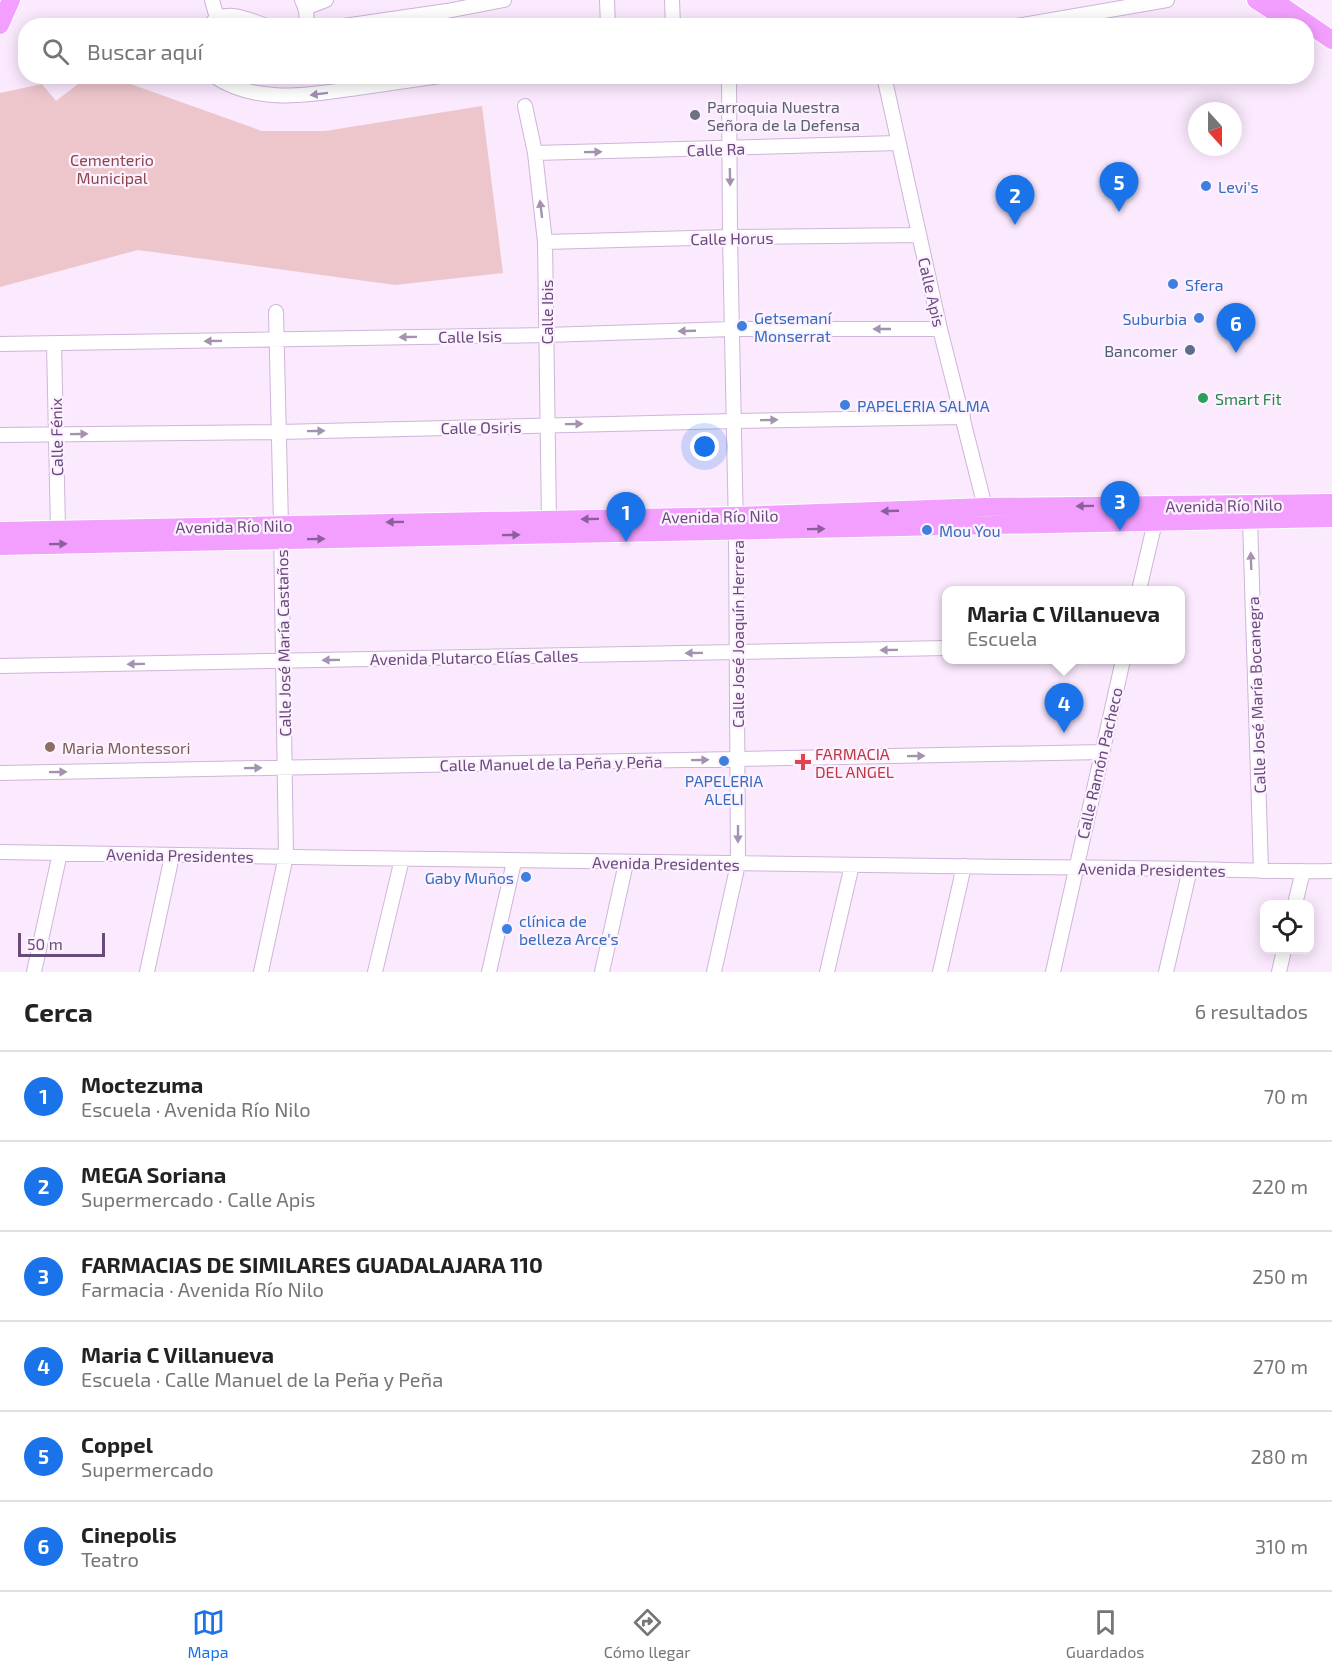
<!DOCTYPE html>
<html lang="es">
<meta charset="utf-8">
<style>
body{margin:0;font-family:"Exo 2",sans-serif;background:#f2f2f2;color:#222}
.controls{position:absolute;right:18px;bottom:18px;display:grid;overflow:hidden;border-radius:12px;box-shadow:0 3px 15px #0003}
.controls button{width:54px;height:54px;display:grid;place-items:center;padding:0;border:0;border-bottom:2px solid #e0e0e0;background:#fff;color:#222;font:30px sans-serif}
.compass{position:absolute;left:1188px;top:102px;width:54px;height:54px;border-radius:50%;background:#fff;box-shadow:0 3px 15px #0003;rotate:159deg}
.scale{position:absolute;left:18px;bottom:15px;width:87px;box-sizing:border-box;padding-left:6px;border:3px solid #684a7b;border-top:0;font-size:16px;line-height:21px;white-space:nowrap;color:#684a7b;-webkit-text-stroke:4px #fdf1ff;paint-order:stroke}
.you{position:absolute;left:705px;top:447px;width:21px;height:21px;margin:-15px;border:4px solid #fff;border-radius:50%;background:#1a73e8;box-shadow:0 0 0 9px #1a73e833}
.badge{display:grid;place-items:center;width:39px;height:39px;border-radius:50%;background:#1a73e8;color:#fff;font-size:20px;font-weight:700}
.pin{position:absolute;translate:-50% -50px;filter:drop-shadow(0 2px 3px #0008)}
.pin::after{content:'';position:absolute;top:32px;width:21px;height:18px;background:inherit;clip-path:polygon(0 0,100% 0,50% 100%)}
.popup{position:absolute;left:942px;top:586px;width:243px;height:78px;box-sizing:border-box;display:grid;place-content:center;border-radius:12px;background:#fff;filter:drop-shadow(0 2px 4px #0005);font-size:20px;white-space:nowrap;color:#767676}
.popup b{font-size:22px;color:#222}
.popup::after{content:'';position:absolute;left:50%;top:100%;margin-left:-12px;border:12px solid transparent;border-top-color:#fff}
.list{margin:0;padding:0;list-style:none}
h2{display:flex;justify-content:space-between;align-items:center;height:78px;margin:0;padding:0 24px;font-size:26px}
h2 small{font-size:20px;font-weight:400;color:#767676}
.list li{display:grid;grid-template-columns:39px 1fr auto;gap:18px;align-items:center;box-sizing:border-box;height:90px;padding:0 24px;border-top:2px solid #e0e0e0}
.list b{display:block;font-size:22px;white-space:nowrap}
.list p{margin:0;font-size:20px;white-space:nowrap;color:#767676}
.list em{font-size:20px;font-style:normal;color:#767676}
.icon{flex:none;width:33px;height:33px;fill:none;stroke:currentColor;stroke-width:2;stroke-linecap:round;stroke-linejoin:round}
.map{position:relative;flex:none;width:1332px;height:972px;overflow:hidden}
.search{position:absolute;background:#fff;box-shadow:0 3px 15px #0003;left:18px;right:18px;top:18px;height:66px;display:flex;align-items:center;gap:15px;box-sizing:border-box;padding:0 21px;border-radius:24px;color:#767676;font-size:22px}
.sheet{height:618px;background:#fff}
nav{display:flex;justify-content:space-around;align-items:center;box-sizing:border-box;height:84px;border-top:2px solid #e0e0e0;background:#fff;font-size:16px;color:#767676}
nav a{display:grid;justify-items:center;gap:3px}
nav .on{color:#1a73e8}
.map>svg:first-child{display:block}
</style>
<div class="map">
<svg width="1332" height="972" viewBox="0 0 1332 972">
<rect width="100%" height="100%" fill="#fbe9fe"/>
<path fill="#edc6cc" d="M 87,77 L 111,77 L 262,131 L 325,131 L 482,106 L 503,273 L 395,285 L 138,250 L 0,287 L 0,93 L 42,84 L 56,101 Z"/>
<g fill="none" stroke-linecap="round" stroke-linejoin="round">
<g stroke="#ceb5d9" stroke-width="16">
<path id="minor" d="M 212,0 L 217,18
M 302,0 L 306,9 L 307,26
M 607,0 L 608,26
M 672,0 L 673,26
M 305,8 L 326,0
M 209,26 C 225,7 247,19 266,26
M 344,26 L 447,11 L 504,0
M 1017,26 L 1167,0
M 214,76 C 257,105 310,95 357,88 C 385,84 412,80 440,76
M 884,76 L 940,329 L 985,507
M 525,106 L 535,153 L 545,242 L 549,520
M 535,153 L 898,143
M 545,242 L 730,237 L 919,235
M 0,344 L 546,335 L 732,329 L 940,329
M 54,344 L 58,529
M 0,435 L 279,432 L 734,421 L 963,417
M 1250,520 L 1261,871
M 1139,590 L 1155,522 L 1156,514
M 0,666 L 947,648
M 0,773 L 1102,752
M 0,852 C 337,857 674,865 1011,867 C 1071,867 1131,868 1191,869 C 1238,870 1285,872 1332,871
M 1295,904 L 1303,871
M 34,972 L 60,853
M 147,972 L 172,856
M 261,972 L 286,856 L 281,525 L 276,312
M 375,972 L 402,859
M 489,972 L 514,862
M 602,972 L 626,863
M 714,972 L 738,864 L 736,530 L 730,237 L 729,76
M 827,972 L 852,865
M 940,972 L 964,866
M 1053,972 L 1123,660
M 1166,972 L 1190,869
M 1279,972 L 1284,950"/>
</g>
<g stroke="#fff" stroke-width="20">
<path id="major" d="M 1256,0 L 1281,16
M 1273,0 L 1332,40
M 0,25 L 11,0
M 0,531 L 736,516 L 985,507 L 1332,503
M 0,546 L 1332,518"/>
</g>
<use href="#minor" stroke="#fff" stroke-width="14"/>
<use href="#major" stroke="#f39fff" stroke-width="18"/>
</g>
<defs><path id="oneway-solid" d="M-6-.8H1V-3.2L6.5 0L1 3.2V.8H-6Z" transform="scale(1.5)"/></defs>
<g fill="#a492b0">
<use href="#oneway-solid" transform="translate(319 94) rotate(173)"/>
<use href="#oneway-solid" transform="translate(593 152) rotate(-1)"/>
<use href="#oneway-solid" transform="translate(730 177) rotate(89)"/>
<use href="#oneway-solid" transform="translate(541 209) rotate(-97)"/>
<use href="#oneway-solid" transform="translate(882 329) rotate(180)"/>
<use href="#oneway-solid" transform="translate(687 331) rotate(178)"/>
<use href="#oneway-solid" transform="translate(408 337) rotate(179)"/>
<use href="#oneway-solid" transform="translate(213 341) rotate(179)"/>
<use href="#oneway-solid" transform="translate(769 420) rotate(-1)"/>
<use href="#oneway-solid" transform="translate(574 424) rotate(-1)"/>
<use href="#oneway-solid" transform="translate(316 431) rotate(-1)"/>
<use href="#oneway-solid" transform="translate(79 434) rotate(-1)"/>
<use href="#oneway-solid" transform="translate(1251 561) rotate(-92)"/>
<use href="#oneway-solid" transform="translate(889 650) rotate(179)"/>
<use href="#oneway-solid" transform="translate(694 653) rotate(179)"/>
<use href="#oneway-solid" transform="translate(331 660) rotate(179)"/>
<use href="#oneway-solid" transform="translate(136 664) rotate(179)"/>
<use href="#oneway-solid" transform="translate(916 756) rotate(-1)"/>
<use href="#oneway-solid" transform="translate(700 760) rotate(-1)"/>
<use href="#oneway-solid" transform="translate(253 768) rotate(-1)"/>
<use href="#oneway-solid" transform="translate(58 772) rotate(-1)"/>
<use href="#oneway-solid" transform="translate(738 834) rotate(90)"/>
</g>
<g fill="#8b5f9c">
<use href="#oneway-solid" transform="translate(1085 506) rotate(179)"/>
<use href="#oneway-solid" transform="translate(890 511) rotate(178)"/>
<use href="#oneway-solid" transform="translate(590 519) rotate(179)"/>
<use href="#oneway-solid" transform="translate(395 522) rotate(179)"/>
<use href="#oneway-solid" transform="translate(816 529) rotate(-1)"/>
<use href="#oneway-solid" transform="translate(511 535) rotate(-1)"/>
<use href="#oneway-solid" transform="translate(316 539) rotate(-1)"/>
<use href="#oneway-solid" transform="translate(58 544) rotate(-1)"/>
</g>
<circle fill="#6b7280" stroke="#fdf1ff" stroke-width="2" cx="695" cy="115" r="6"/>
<g fill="#3f7fe0" stroke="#fdf1ff" stroke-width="2">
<circle cx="1206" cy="186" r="6"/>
<circle cx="1173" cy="284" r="6"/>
<circle cx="1199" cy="318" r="6"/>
<circle cx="742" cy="326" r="6"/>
<circle cx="845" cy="405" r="6"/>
<circle cx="927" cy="530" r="6"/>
<circle cx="724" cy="761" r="6"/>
<circle cx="526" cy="877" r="6"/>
<circle cx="507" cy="929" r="6"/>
</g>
<circle fill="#5c6f8a" stroke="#fdf1ff" stroke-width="2" cx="1190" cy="350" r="6"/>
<circle fill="#2e9e5b" stroke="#fdf1ff" stroke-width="2" cx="1203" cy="398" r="6"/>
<circle fill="#8d6e63" stroke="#fdf1ff" stroke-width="2" cx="50" cy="747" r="6"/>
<path fill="#e0444e" stroke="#fdf1ff" stroke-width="2" d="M800 753h6v6h6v6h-6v6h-6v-6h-6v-6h6z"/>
<g text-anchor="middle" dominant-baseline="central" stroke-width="4.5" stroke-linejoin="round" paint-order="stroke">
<g font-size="16" fill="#5b616d" stroke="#fdf1ff" text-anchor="start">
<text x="707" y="106">Parroquia Nuestra<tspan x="707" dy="18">Señora de la Defensa</tspan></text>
</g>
<g font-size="16" fill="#684a7b" stroke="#fdf1ff">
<text transform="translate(716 149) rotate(-2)">Calle Ra</text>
<text transform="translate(732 238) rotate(-1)">Calle Horus</text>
<text transform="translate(932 292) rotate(77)">Calle Apis</text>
<text transform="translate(546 312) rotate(-90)">Calle Ibis</text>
<text transform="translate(470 336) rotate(-1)">Calle Isis</text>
<text transform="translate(481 427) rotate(-1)">Calle Osiris</text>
<text transform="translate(56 437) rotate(-91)">Calle Fénix</text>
<text transform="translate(1224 505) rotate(-1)">Avenida Río Nilo</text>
<text transform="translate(720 516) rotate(-1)">Avenida Río Nilo</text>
<text transform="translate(234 526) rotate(-1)">Avenida Río Nilo</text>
<text transform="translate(737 634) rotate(-90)">Calle José Joaquín Herrera</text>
<text transform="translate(283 643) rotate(-91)">Calle José María Castaños</text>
<text transform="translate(474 657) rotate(-1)">Avenida Plutarco Elías Calles</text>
<text transform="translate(1256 695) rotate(-92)">Calle José María Bocanegra</text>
<text transform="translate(551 763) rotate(-1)">Calle Manuel de la Peña y Peña</text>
<text transform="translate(1099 763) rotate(-77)">Calle Ramón Pacheco</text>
<text transform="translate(180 855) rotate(1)">Avenida Presidentes</text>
<text transform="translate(666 863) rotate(1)">Avenida Presidentes</text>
<text transform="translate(1152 869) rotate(1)">Avenida Presidentes</text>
</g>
<g font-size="16" fill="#8d474a" stroke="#fdf1ff">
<text x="112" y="159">Cementerio<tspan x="112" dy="18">Municipal</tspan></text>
</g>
<g font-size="16" fill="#366cbe" stroke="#fdf1ff" text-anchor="start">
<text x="1218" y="186">Levi's</text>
<text x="1185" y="284">Sfera</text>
<text x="754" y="317">Getsemaní<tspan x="754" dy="18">Monserrat</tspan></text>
<text x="1187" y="318" text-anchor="end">Suburbia</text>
<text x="857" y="405">PAPELERIA SALMA</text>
<text x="939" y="530">Mou You</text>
<text x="724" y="780" text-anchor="middle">PAPELERIA<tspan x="724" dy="18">ALELI</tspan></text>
<text x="514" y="877" text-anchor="end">Gaby Muños</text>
<text x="519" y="920">clínica de<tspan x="519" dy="18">belleza Arce's</tspan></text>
</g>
<g font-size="16" fill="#4e5e75" stroke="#fdf1ff" text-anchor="end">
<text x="1178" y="350">Bancomer</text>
</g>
<g font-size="16" fill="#27864d" stroke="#fdf1ff" text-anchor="start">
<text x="1215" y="398">Smart Fit</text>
</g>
<g font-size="16" fill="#785e54" stroke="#fdf1ff" text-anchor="start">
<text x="62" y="747">Maria Montessori</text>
</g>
<g font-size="16" fill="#be3a42" stroke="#fdf1ff" text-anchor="start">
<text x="815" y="753">FARMACIA<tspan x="815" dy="18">DEL ANGEL</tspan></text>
</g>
</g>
</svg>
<div class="controls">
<button><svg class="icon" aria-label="locate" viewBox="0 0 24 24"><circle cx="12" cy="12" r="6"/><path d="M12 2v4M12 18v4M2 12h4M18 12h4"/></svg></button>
</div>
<svg class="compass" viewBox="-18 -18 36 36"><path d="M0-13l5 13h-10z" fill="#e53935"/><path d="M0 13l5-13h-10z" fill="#767676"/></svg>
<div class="scale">50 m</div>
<div class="you"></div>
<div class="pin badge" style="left:626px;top:542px">1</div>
<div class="pin badge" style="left:1015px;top:225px">2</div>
<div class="pin badge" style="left:1120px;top:531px">3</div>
<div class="pin badge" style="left:1064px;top:733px">4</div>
<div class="popup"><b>Maria C Villanueva</b>Escuela</div>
<div class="pin badge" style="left:1119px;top:212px">5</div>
<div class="pin badge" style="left:1236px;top:353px">6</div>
<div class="search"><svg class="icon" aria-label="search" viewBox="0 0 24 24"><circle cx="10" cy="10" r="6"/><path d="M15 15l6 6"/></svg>Buscar aquí</div>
</div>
<section class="sheet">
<h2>Cerca<small>6 resultados</small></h2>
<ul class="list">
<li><span class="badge">1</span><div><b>Moctezuma</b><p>Escuela · Avenida Río Nilo</p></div><em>70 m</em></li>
<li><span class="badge">2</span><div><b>MEGA Soriana</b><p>Supermercado · Calle Apis</p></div><em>220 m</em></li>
<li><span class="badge">3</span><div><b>FARMACIAS DE SIMILARES GUADALAJARA 110</b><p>Farmacia · Avenida Río Nilo</p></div><em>250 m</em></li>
<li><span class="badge">4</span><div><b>Maria C Villanueva</b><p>Escuela · Calle Manuel de la Peña y Peña</p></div><em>270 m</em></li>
<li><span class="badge">5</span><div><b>Coppel</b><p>Supermercado</p></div><em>280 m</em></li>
<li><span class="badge">6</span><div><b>Cinepolis</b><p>Teatro</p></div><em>310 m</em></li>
</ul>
</section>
<nav>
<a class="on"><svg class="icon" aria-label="map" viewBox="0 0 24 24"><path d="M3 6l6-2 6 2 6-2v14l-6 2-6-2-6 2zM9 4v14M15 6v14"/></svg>Mapa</a>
<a><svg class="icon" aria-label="directions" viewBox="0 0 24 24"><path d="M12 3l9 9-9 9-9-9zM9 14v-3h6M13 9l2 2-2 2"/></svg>Cómo llegar</a>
<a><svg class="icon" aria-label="saved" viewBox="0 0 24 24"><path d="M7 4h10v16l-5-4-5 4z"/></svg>Guardados</a>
</nav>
